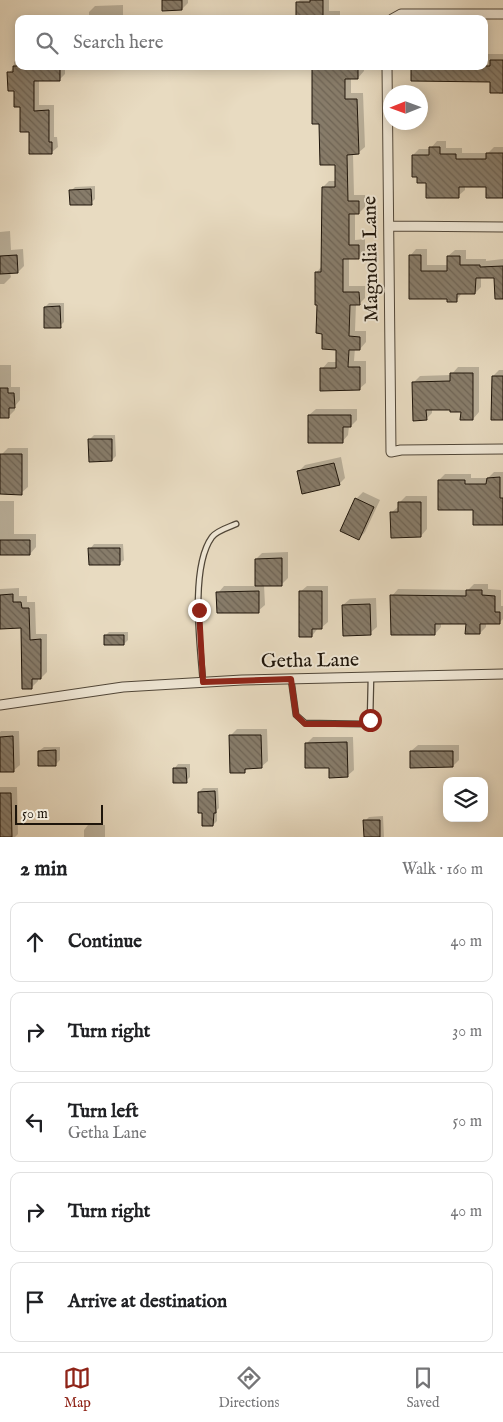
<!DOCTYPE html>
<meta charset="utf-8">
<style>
body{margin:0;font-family:"IM FELL English",serif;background:#f6f6f6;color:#202124}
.controls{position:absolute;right:15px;bottom:15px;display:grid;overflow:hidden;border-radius:10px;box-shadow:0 2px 12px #0003}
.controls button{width:45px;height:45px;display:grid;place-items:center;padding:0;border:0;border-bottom:1px solid #e0e0e0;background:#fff;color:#202124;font:25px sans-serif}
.compass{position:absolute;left:383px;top:85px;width:45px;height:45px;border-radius:50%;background:#fff;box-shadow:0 2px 12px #0003;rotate:269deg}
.scale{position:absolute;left:15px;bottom:12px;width:88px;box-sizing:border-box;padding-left:5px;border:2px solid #1e150b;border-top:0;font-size:14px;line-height:18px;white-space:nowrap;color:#1e150b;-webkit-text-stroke:4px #f0e8d7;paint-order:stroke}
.stop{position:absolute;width:15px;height:15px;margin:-11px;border:4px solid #8f2418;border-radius:50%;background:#fff}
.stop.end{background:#8f2418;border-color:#fff;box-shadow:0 1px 5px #0008}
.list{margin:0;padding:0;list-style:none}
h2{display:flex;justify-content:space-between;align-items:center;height:65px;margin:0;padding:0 20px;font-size:21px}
h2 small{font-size:16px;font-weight:400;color:#757577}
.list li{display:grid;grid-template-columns:32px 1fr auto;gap:15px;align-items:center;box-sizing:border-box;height:80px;margin:0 10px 10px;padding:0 10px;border:1px solid #e0e0e0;border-radius:10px}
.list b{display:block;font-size:19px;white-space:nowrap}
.list p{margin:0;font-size:16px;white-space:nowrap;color:#757577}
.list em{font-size:16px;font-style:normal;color:#757577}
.icon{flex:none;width:28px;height:28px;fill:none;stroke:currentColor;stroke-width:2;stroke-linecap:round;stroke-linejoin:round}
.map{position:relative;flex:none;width:503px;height:837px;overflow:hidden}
.search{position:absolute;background:#fff;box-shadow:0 2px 12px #0003;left:15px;right:15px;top:15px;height:55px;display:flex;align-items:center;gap:12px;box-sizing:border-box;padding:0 18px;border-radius:10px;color:#757577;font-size:19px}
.sheet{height:515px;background:#fff}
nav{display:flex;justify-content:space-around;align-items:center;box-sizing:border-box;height:70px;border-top:1px solid #e0e0e0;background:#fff;font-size:14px;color:#757577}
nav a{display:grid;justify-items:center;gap:2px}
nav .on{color:#8f2418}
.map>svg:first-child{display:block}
</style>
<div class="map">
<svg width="503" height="837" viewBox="0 0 503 837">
<defs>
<pattern id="building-back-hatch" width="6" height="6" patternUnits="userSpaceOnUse" patternTransform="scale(1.25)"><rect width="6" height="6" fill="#877c6a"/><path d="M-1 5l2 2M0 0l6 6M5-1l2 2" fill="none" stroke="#6e6455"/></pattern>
</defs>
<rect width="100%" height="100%" fill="#e8dbc1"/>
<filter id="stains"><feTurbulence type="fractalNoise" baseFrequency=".004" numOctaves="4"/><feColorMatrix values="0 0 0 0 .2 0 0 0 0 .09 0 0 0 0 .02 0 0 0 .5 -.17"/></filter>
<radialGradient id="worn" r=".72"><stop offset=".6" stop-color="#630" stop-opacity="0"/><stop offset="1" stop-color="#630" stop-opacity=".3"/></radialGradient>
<path fill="#0003" d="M 163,0 L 188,0 L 188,3 L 182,9 Z
M 300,0 L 329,0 L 329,11 L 340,11 L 340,19 L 297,19 L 297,3 Z
M 123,5 L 123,19 L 89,19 L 89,12 L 95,6 Z
M 484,47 L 485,54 L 503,54 L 503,94 L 499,94 L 499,91 L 491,81 L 484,66 Z
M 19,57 L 19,66 L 65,66 L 65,74 L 59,80 L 39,80 L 39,105 L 54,105 L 54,137 L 57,137 L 58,147 L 52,152 L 30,131 L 9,73 L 14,67 L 14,62 Z
M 312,66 L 364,66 L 364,71 L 358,78 L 351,78 L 351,93 L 363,93 L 365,147 L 358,153 L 353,154 L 354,195 L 365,195 L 365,207 L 359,213 L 355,213 L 355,240 L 365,239 L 365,251 L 359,257 L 349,258 L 349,286 L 365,286 L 365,298 L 359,304 L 356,304 L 355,331 L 366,331 L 366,342 L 360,349 L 355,348 L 354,361 L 366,361 L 366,383 L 359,389 L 322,369 L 328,362 L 337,362 L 337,348 L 323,332 L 318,332 L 316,273 L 322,266 L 323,187 L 329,181 L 337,181 L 336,164 L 320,122 Z
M 437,141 L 446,141 L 446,148 L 462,148 L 462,153 L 488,153 L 494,147 L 503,147 L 503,197 L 488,186 L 465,186 L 465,190 L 458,196 L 427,182 L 413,155 L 419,149 L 430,149 Z
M 95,186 L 95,199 L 91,203 L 71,191 L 75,187 Z
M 10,231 L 11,250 L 23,249 L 24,266 L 18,272 L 10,273 L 11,277 L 4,284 L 0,284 L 0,232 Z
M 416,249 L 427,249 L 427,265 L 448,265 L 448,256 L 455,250 L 466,250 L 466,259 L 486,259 L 486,261 L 503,259 L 503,293 L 496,277 L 481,277 L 481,287 L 475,293 L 462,293 L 456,301 L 448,297 L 410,298 L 410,256 Z
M 49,303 L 64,303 L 64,322 L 60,326 L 45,307 Z
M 0,365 L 11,365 L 11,387 L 20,387 L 20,400 L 15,406 L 15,410 L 8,417 L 0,417 Z
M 458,367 L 479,367 L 479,412 L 473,419 L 462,411 L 451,408 L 432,409 L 432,413 L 426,419 L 413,383 L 420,376 L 451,375 Z
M 499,370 L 503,370 L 503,418 L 493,376 Z
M 316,409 L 357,409 L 357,420 L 351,426 L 349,426 L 348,435 L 342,442 L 309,415 Z
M 94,435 L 115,435 L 116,456 L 112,460 L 90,439 Z
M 8,448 L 28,448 L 28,487 L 21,493 L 2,454 Z
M 341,457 L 345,478 L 339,484 L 298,472 L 305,465 Z
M 494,472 L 503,472 L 503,523 L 475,508 L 439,480 L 445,474 L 471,474 L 471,478 L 488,478 Z
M 363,492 L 380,500 L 365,532 L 359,539 L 356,499 Z
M 406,496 L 427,496 L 427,529 L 421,536 L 391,513 L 399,506 L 399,503 Z
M 0,501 L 14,501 L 14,534 L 36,534 L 36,547 L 30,554 L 0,554 Z
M 94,544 L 123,544 L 124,560 L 119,564 L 90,549 Z
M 288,552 L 288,578 L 282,584 L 264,585 L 265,605 L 258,611 L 218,593 L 224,586 L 256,586 L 256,559 L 262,553 Z
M 474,584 L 488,584 L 488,589 L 501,590 L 501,606 L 503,606 L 503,619 L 499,623 L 486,623 L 486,627 L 480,633 L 467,622 L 441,622 L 441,627 L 435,634 L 392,596 L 398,589 L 468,590 Z
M 307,586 L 328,586 L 328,622 L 321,628 L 318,628 L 312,636 L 300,592 Z
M 19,588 L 19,596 L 27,596 L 27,602 L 35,602 L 36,634 L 47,634 L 47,672 L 41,678 L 38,678 L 38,681 L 32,687 L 23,627 L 0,627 L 0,589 Z
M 376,598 L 377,627 L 370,633 L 343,605 L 350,599 Z
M 109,632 L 128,632 L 128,640 L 124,644 L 105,636 Z
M 237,729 L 267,729 L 268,761 L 261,767 L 249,767 L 245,771 L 230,736 Z
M 1,731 L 19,731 L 20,765 L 13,771 L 0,771 L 0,732 Z
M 313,737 L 353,737 L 354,770 L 347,776 L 330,766 L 306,744 Z
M 418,745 L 459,745 L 459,760 L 453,766 L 411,751 Z
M 44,747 L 60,747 L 60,760 L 56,764 L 39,751 Z
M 178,764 L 190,764 L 190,777 L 186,781 L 174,769 Z
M 0,787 L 17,787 L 18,834 L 15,837 L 0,837 Z
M 203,788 L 218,788 L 219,808 L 217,810 L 217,821 L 213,825 L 204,812 L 199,792 Z
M 383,816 L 384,837 L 365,837 L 365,821 L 369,817 Z
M 88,825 L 105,825 L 105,837 L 84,837 L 84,830 Z"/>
<path fill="url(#building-back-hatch)" stroke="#1e150b" d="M 162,0 L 182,0 L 182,10 L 162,11 Z
M 310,0 L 323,0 L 323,19 L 296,19 L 296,2 L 310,2 Z
M 490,60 L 503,60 L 503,93 L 490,93 L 490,82 L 411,81 L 411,66 L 490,66 Z
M 13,66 L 60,66 L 60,81 L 34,81 L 34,111 L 49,110 L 49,142 L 52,142 L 52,154 L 29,154 L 29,132 L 20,132 L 20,107 L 14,107 L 14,91 L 8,91 L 7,72 L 13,72 Z
M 312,66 L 358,66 L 358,79 L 345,79 L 345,99 L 357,99 L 359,154 L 347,155 L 348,201 L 359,201 L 359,214 L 349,214 L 349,245 L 359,245 L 359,259 L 343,259 L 343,292 L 359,292 L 360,305 L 350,305 L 349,336 L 360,337 L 360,350 L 349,350 L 348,367 L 360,367 L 360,390 L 320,391 L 320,368 L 336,368 L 336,350 L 322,349 L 322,334 L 316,333 L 317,305 L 315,305 L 315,272 L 321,272 L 322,187 L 335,187 L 335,165 L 320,165 L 319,124 L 312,124 Z
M 429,147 L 440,147 L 440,154 L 456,154 L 456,159 L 486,159 L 486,153 L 503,153 L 503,198 L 486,198 L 486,187 L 459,187 L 459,198 L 426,198 L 426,183 L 417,183 L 417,177 L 412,177 L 412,155 L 429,155 Z
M 91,189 L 92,205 L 70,205 L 69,190 Z
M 17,255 L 18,273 L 0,274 L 0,256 Z
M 409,255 L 421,255 L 421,271 L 447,271 L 447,256 L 460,256 L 460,265 L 480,265 L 480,267 L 503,266 L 503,299 L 495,299 L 494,278 L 476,278 L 475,294 L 457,294 L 457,302 L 447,302 L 447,299 L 409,299 Z
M 60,306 L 61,328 L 44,328 L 44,307 Z
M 450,373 L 473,373 L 473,420 L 460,420 L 461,412 L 450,412 L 450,410 L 426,410 L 427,420 L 413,421 L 412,382 L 450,381 Z
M 492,376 L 503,376 L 503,420 L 491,420 Z
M 0,388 L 8,388 L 8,393 L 14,393 L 15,408 L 9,408 L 9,418 L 0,418 Z
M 308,415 L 351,415 L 351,427 L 343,427 L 343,443 L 308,443 Z
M 88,439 L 112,439 L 112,461 L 89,462 Z
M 0,454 L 22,454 L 22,495 L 0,494 Z
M 334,463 L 340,485 L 302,494 L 297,471 Z
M 500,477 L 500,498 L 503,498 L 503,525 L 473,525 L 473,510 L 438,510 L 438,480 L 465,480 L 465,484 L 486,484 L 487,478 Z
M 355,498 L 374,507 L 359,540 L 340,531 Z
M 398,502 L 421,502 L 421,537 L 391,538 L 390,512 L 398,512 Z
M 0,540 L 30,540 L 30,555 L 0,555 Z
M 88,548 L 120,548 L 120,565 L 89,565 Z
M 282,558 L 282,586 L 255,586 L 255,559 Z
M 466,590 L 482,590 L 482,595 L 495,596 L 495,612 L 500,612 L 500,624 L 480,624 L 480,634 L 465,634 L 466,624 L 435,624 L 435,635 L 391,635 L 390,595 L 466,596 Z
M 259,591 L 259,613 L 217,613 L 216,592 Z
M 299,591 L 322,591 L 322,629 L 312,629 L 312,637 L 299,637 Z
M 13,594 L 13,602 L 21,602 L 22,608 L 29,608 L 30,640 L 41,639 L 41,679 L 32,679 L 32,689 L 22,689 L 21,628 L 0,629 L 0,595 Z
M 370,604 L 371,635 L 343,636 L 342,605 Z
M 104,635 L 124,635 L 124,645 L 104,645 Z
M 229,735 L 261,735 L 262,768 L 245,769 L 245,773 L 230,773 Z
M 13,736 L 14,772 L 0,772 L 0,737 Z
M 347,742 L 348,777 L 329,778 L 329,768 L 305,768 L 305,743 Z
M 56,750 L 56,766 L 38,766 L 38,751 Z
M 410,751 L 453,751 L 453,767 L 410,768 Z
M 173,768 L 186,768 L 187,783 L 173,783 Z
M 215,791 L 216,813 L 214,813 L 213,826 L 202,826 L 202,813 L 198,813 L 198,792 Z
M 0,793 L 11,793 L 12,837 L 0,837 Z
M 363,820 L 380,820 L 380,837 L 364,837 Z"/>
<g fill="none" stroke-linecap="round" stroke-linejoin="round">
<g stroke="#504638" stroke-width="7">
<path id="lane" d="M 291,679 L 296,715 L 305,723 L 363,724 L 370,720 L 371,677
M 203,682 C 200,645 190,567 212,537 C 216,531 229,527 236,524"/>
</g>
<g stroke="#504638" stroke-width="11">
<path id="street" d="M 392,19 L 401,14 L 503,14
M 387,66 L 391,452 L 401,450 L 503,449
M 389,226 L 503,227
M 0,705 L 123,687 L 242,680 L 503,674"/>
</g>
<use href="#lane" stroke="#f0e8d7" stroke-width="4.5"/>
<use href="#street" stroke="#f0e8d7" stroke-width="9"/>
</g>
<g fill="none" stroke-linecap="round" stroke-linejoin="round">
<path stroke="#8f2418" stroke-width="6" d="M 199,610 L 203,682 L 291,679 L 296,715 L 305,724 L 363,724 L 370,720"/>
</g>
<g text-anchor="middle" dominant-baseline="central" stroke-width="4" stroke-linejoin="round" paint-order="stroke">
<g font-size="20" fill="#1e150b" stroke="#f0e8d7">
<text transform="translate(371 259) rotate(-91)">Magnolia Lane</text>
<text transform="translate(310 661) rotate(-1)">Getha Lane</text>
</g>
</g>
<rect width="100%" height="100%" filter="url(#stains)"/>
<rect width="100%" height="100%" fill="url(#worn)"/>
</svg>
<div class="controls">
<button><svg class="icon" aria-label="layers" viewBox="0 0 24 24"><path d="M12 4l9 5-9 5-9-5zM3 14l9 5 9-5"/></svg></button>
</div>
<svg class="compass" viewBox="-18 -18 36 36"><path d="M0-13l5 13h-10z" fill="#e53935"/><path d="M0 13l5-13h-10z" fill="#757577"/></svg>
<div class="scale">50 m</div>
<div class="stop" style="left:370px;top:720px"></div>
<div class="stop end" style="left:199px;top:610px"></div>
<div class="search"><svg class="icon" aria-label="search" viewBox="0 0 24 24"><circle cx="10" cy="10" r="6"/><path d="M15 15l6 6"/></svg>Search here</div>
</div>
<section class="sheet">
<h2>2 min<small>Walk · 160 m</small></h2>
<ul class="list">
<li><svg class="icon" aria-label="ahead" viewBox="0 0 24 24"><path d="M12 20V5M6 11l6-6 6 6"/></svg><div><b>Continue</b></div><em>40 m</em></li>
<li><svg class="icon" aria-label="right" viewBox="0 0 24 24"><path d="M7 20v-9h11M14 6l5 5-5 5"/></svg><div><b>Turn right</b></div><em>30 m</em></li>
<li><svg class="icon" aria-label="left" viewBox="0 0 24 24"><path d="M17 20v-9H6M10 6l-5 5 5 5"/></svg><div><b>Turn left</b><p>Getha Lane</p></div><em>50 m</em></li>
<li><svg class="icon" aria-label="right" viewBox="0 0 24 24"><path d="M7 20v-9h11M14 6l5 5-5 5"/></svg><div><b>Turn right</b></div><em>40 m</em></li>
<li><svg class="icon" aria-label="arrive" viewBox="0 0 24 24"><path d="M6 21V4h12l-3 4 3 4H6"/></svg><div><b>Arrive at destination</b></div></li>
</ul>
</section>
<nav>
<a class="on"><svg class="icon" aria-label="map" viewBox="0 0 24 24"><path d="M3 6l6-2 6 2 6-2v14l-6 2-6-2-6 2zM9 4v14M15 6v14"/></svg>Map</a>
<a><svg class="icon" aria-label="directions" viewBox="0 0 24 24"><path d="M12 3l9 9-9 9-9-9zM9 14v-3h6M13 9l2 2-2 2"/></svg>Directions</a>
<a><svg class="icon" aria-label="saved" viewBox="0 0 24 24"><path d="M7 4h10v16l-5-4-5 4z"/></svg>Saved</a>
</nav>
